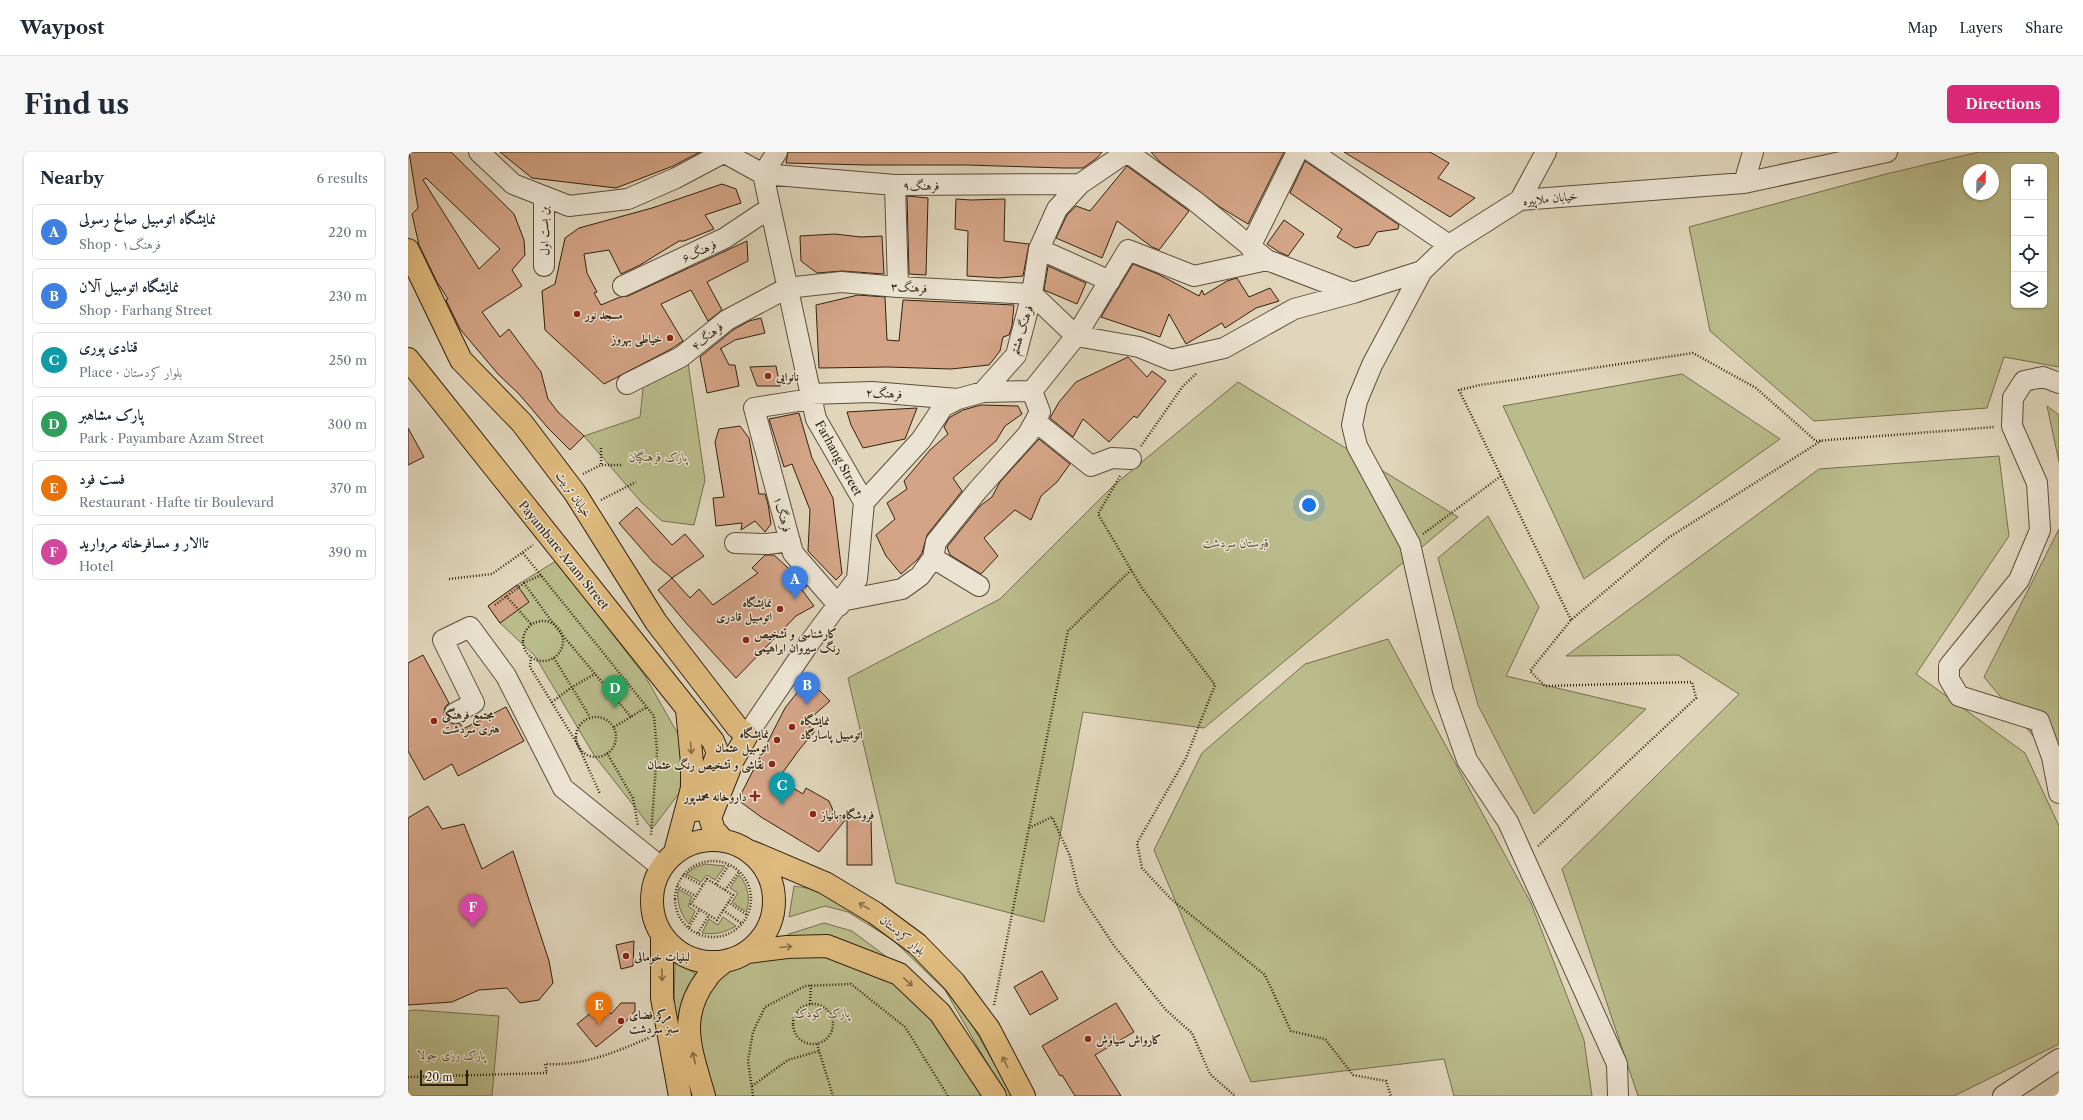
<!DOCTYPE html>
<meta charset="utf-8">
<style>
body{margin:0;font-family:"Libre Caslon Text",Amiri,serif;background:#f6f6f7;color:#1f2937}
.controls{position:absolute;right:12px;top:12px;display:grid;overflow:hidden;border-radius:6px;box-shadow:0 1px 3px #0004}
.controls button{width:36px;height:36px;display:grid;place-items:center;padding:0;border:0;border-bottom:1px solid #e0e1e3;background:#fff;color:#1f2937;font:20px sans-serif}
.compass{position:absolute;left:1555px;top:12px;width:36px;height:36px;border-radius:50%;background:#fff;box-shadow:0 1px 3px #0004;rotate:22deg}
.scale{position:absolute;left:12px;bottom:10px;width:48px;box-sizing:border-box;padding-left:4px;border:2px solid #31220f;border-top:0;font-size:11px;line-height:14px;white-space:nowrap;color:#31220f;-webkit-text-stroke:3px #ece4d3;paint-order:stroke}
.you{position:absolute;left:901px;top:353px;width:14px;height:14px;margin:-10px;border:3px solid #fff;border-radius:50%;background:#1a73e8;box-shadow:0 0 0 6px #1a73e833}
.badge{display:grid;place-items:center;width:26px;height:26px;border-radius:50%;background:#db2777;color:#fff;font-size:13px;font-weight:700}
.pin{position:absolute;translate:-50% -33px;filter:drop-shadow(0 1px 2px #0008)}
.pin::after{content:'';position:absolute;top:21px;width:14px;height:12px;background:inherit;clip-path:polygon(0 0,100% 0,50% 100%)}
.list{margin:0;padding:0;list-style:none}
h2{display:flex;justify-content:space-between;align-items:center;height:52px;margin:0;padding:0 16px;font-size:17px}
h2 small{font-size:13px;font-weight:400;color:#747a83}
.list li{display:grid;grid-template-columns:26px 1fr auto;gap:12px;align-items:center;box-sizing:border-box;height:56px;margin:0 8px 8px;padding:0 8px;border:1px solid #e0e1e3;border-radius:6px}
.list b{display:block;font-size:15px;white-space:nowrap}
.list p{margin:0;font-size:13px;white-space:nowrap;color:#747a83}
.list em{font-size:13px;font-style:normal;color:#747a83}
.icon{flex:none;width:22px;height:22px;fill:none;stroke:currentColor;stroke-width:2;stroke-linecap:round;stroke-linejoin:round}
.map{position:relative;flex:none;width:1651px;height:944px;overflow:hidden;border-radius:6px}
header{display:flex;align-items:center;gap:24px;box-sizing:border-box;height:56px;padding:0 20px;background:#fff;border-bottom:1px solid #e0e1e3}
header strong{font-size:19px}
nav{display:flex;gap:22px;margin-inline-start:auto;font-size:14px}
.intro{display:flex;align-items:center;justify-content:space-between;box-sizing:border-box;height:96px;padding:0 24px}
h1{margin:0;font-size:28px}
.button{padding:10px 18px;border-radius:6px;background:#db2777;color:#fff;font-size:14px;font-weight:700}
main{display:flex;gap:24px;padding:0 24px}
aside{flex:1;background:#fff;border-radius:6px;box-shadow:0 1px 3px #0004}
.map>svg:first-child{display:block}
</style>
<header>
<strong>Waypost</strong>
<nav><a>Map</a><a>Layers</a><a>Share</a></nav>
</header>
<div class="intro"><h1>Find us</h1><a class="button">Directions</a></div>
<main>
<aside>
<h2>Nearby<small>6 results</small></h2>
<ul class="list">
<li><span class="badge" style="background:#3f7fe0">A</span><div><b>نمایشگاه اتومبیل صالح رسولی</b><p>Shop · فرهنگ۱</p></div><em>220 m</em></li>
<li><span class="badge" style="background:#3f7fe0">B</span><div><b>نمایشگاه اتومبیل آلان</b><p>Shop · Farhang Street</p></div><em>230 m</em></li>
<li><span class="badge" style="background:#0f9aa8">C</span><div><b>قنادی پوری</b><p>Place · بلوار کردستان</p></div><em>250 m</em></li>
<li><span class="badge" style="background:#2e9e5b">D</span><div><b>پارک مشاهبر</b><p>Park · Payambare Azam Street</p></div><em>300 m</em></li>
<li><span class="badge" style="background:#e8710a">E</span><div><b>فست فود</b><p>Restaurant · Hafte tir Boulevard</p></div><em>370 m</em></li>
<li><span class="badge" style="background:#d1479c">F</span><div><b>تاالار و مسافرخانه مروارید</b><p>Hotel</p></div><em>390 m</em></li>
</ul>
</aside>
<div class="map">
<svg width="1651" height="944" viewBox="0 0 1651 944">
<rect width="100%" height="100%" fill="#e1d6bc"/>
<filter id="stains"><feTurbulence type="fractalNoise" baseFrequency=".005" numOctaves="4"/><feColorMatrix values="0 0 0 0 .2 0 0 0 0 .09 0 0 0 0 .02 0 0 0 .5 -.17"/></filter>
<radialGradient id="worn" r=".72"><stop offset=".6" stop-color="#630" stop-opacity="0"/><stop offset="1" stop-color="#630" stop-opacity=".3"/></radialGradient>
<path fill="#babc8b" stroke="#766f4d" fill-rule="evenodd" d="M 1571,0 L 1651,0 L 1651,215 L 1596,205 L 1579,256 L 1406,269 L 1302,179 L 1281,75 L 1478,22 ZM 1606,15 L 1636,15 L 1636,153 L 1606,153 ZM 1561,18 L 1585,18 L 1585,42 L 1561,42 Z
M 280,211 L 297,328 L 286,373 L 254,369 L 233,350 L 176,284 L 232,265 L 236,227 Z
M 1274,222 L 1372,287 L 1176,427 L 1095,254 Z
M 830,230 L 1050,365 L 796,576 L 675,560 L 636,770 L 488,731 L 440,526 L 592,447 L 705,334 Z
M 1639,254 L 1651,263 L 1651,310 Z
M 1591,304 L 1601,384 L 1508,522 L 1617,601 L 1651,674 L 1651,892 L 1546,944 L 1230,944 L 1154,717 L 1331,542 L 1270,503 L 1158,504 L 1411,317 Z
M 1080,364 L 1131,455 L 1098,524 L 1238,557 L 1126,662 L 1070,553 L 1030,406 Z
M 1651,377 L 1651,615 L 1576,525 Z
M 148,409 L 237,524 L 274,589 L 272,640 L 244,677 L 186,603 L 127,504 L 92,471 L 80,454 L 109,433 Z
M 980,487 L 1123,751 L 1176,888 L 1184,944 L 1046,944 L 1036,907 L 843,930 L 746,698 L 794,601 L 897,512 Z
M 297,712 L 317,714 L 307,728 L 299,723 L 293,730 L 278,722 L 288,715 Z
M 331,723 C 340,733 343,748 338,760 L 324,750 L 330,741 L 322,736 Z
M 386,734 L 417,739 L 491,785 L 542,835 L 605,944 L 598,944 L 537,838 L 485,788 L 440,760 L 417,754 L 381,765 Z
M 270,737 L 284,745 L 280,754 L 287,759 L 281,772 C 272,761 269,752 270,737 Z
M 315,765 L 328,774 C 316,781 307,783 294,781 L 301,767 L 310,773 Z
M 416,771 L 444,779 L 492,815 L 574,944 L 301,944 L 289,866 L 310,815 L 341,808 L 381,782 Z
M 267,810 L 292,824 L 288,944 L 281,944 L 266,856 Z
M 7,858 L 91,864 L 84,944 L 0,944 L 0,859 Z"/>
<path fill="#d4a486" stroke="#31220f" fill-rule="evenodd" d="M 1,0 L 43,0 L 106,62 L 116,88 L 117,103 L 104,118 L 114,134 L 74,160 L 92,185 L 101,177 L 133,220 L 140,247 L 150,260 L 176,284 L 162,298 L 140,276 L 111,242 L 90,222 L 52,177 L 38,148 L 40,147 L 29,130 L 11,93 L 4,62 L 10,56 ZM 18,26 L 92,97 L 71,117 L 15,28 Z
M 92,0 L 292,0 L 265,14 L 208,36 L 124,26 Z
M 380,0 L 694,0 L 689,6 L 675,16 L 655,16 L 559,13 L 459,13 L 378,11 Z
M 743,0 L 876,0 L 840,72 L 812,55 L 752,10 Z
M 936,0 L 1022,0 L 1041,11 L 1030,26 L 1067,46 L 1042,65 Z
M 897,9 L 991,73 L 990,77 L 969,80 L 961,93 L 947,96 L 929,85 L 934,77 L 882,41 Z
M 719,14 L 781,59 L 751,98 L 744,95 L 709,69 L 694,106 L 648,86 L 659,63 L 668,54 L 682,59 Z
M 314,32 L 328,37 L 333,51 L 297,63 L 306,77 L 276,89 L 271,89 L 232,113 L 213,122 L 201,98 L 176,102 L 179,121 L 189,140 L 186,141 L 193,153 L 212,145 L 220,144 L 339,89 L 340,109 L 299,130 L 314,158 L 300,169 L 283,138 L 253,152 L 275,189 L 263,197 L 196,232 L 137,178 L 134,139 L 147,132 L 157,86 L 171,76 L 244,56 Z
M 499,44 L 520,46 L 518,123 L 501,122 Z
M 548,47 L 563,48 L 597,47 L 596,89 L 621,92 L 615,124 L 591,126 L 559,124 L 560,79 L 547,77 Z
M 876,68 L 896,82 L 880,104 L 871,100 L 859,92 Z
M 427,82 L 453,85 L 474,84 L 476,122 L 434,119 L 409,121 L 393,109 L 392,84 Z
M 725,112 L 750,122 L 791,144 L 794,138 L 796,143 L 819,129 L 829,126 L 841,145 L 862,136 L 871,149 L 848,156 L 817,176 L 814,171 L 778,192 L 761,162 L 752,185 L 693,165 Z
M 640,114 L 678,131 L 669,152 L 636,138 Z
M 450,143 L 477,145 L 479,188 L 491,189 L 495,148 L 606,153 L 604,174 L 601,183 L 595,185 L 592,199 L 581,213 L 543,217 L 480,215 L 411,216 L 408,153 Z
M 353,166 L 357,181 L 327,188 L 312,197 L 313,197 L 321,213 L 327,213 L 331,234 L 299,241 L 292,205 L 325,178 L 341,169 Z
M 720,205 L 739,225 L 744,219 L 758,229 L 729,266 L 726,264 L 701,290 L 675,267 L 665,285 L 642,266 L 651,250 L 668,230 Z
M 368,214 L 372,234 L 349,234 L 342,215 Z
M 573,253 L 610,254 L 614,262 L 597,274 L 588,289 L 545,326 L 554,339 L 519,383 L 514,401 L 510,407 L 493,422 L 478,404 L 468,383 L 487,367 L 479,351 L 499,337 L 496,329 L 522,298 L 540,282 L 536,275 L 541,266 L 555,258 Z
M 509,256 L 497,287 L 455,296 L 443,273 L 439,260 Z
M 391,261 L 404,306 L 425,346 L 434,422 L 428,428 L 400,399 L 402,358 L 384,312 L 376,315 L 361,267 Z
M 332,274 L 341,286 L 351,342 L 357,342 L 360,352 L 363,372 L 357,380 L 347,369 L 333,378 L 334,371 L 308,374 L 305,346 L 316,345 L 307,290 L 311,277 Z
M 0,276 L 16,305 L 0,313 Z
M 631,287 L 662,312 L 649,330 L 633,344 L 623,368 L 607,358 L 576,386 L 590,404 L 573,422 L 542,403 L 539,395 L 572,354 L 584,345 L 592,330 Z
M 229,355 L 264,393 L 277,382 L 296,404 L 264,426 L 245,410 L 211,371 Z
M 357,403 L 366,403 L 392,427 L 399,434 L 394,438 L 406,454 L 388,464 L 328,526 L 279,472 L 250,438 L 264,426 L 282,446 L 291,437 L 305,453 L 350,421 L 344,416 Z
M 109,433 L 121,450 L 92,471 L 80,454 Z
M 15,503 L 41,551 L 37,555 L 36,561 L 41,570 L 46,572 L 52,571 L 55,577 L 98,555 L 116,589 L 50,624 L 44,612 L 16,628 L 0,599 L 0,511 Z
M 402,529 L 422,549 L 397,571 L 407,579 L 391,598 L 370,627 L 395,642 L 398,636 L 421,649 L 427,663 L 463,667 L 464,713 L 439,713 L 439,666 L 411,700 L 353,665 L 330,648 L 377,556 L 388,542 Z
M 20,654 L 34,677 L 56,672 L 74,717 L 105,699 L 141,809 L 145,831 L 131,848 L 112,851 L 99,836 L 71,838 L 44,850 L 0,853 L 0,666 Z
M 226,789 L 225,814 L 213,817 L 208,793 Z
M 634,819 L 650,847 L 622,863 L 606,835 Z
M 213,851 L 227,851 L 227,859 L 213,875 L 188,895 L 169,872 L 194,852 L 203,862 Z
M 708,851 L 726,880 L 687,903 L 713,944 L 667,944 L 654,923 L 652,924 L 634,894 Z"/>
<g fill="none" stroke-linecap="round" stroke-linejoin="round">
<g stroke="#5d4f3a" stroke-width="22">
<path id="minor" d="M 71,0 L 105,32 L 161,54 L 220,47 L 268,26 L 315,1
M 315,0 L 355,22 L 487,33 L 672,32
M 719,0 L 787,49 L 859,108
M 904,0 L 1041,93
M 355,22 L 408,267 L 456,350
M 355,22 L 369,0
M 1336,31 L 1345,0
M 487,33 L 490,135
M 136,44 L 136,114
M 1112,48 L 1138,0
M 842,95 L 889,0
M 631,97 L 702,129
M 1014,119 L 964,213 L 949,249 L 944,273 L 949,294 L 1002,392 L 1035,539 L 1059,608 L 1100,670 L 1209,912 L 1210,944
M 215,134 L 317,86 L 362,56
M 1651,231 L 1635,225 L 1616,229 L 1605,246 L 1604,274 L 1629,331 L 1632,378 L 1611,428 L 1541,514 L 1541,527 L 1551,544 L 1631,569 L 1644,605 L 1651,641
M 219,232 L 273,205 L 319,168 L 379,136 L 433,130 L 490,135 L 624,142 L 668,184 L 720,98 L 786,124 L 859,108 L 945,141
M 575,240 L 624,239 L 668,184 L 731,195 L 763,208 L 816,196 L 886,157 L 945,141 L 1014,119 L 1041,93 L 1112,48 L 1336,31 L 1479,0
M 402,242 L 464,240 L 550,247
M 403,247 L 346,256 L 385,401 L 431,454
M 627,269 L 683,314 L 704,306 L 723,307
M 456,350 L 513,288 L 535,255 L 550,247 L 575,240 L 608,203 L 624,142 L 631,97 L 649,57 L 672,32 L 719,0
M 327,391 L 359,392 L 382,389
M 525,406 L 571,434
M 433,449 L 494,437 L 512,424 L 525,406 L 528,390 L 569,339 L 620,282 L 632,260 L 624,239
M 47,561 L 66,551 L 35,488 L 62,475 L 98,524 L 155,636 L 253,715
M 339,583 L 402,490 L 449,427 L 456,350
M 1595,944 L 1651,907"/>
</g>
<g stroke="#31220f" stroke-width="24">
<path id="major" d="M 0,98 L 53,208 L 114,271 L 167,341 L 248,470 L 329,575 L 339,583 L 325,608 L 302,666 L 306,678 L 315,688
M 0,207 L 305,589 L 310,601
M 288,658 L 310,601
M244 749a61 61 0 1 1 122 0a61 61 0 1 1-122 0Z
M 267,700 L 284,636 L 284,611 L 279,557
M 344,700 L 417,731 L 467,761 L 509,792 L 546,830 L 581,877 L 616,944
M 254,784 L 254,846 L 272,944
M 340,800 L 379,795 L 419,794 L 491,822 L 532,861 L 587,944
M 296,944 C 284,901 268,866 299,826 C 303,819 311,814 317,809"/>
</g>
<path stroke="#31220f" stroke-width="2.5" stroke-dasharray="1 2" stroke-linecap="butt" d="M 733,294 L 775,234 L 789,221
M 193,296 L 193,313
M 175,322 L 193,313 L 215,313
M 712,324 L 690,362 L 734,436 L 807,533 L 778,606 L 729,691 L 734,716 L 763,747 L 857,823 L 883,879 L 917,887 L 945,923 L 978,929 L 983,944
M 193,348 L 228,330
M 1015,382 L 1093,324
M 115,401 L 246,564 L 249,599 L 243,684
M 41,427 L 84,422 L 125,393
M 116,431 L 133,423
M 98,444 L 124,473
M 87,453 L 116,431 L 147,474 L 223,565
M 1163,468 L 1051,238 L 1072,233 L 1285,201 L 1348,236 L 1408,289 L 1587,275
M115 489a20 20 0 1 1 40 0a20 20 0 1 1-40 0Z
M 123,505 L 122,515 L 170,593 L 192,642
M 146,506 L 182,565
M 144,550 L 164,535 L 187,522
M168 585a20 20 0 1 1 40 0a20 20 0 1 1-40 0Z
M 206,575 L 239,555
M 199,601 L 225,646 L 230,674
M 621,676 L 644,665 L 662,704 L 671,741 L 707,795 L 758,858 L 784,881 L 802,922 L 827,944
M 1130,694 L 1288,546 L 1284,530 L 1137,534 L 1122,519 L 1163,468 L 1260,386 L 1413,289
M267 747a38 38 0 1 1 76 0a38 38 0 1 1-76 0Z
M 275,723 L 295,734
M 299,727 L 325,743 L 309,768 L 283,752 Z
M 308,732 L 321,713
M 269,734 L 288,744
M 317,738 L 331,720
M 320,750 L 339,763
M 315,758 L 333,771
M 281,775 L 292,757
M 290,781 L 301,763
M385 872a20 20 0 1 1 40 0a20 20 0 1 1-40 0Z
M 402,852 L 403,833
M 586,853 L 660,479 L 723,418
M 409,892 L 425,944
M 0,925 L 139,921 L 137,912 C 177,914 207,900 243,885
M 344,934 L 380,908 L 411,899
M 345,944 L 340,909 L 345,880 L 357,855 L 397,834 L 443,832 L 497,875 L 540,944"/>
<use href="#minor" stroke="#ece4d3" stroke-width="20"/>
<use href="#major" stroke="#e0bb7e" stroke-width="22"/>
</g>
<defs><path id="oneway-shaft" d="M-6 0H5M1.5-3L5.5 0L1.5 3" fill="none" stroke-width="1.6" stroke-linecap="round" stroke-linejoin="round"/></defs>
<g stroke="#886e46">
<use href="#oneway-shaft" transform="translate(283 596) rotate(85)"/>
<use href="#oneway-shaft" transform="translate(456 754) rotate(-149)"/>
<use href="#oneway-shaft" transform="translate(378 795) rotate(-5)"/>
<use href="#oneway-shaft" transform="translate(254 823) rotate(88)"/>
<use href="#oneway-shaft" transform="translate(500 830) rotate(43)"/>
<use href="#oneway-shaft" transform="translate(286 906) rotate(-104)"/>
<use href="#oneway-shaft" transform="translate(597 910) rotate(-116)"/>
</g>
<g fill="#8f2418" stroke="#ece4d3" stroke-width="1.5">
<circle cx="169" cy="162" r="4"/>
<circle cx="262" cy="186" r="4"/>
<circle cx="360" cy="224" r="4"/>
<circle cx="372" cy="457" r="4"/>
<circle cx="338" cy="488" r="4"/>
<circle cx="26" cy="569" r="4"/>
<circle cx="384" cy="575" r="4"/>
<circle cx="369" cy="588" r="4"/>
<circle cx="364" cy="612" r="4"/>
<path d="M345 638h4v4h4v4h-4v4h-4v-4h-4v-4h4z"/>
<circle cx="405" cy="662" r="4"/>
<circle cx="218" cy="804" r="4"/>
<circle cx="213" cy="869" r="4"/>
<circle cx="680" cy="887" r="4"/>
</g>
<g text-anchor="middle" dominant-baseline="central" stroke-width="3" stroke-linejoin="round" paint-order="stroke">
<g font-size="12" fill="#31220f" stroke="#ece4d3">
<text x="513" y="33">فرهنگ۹</text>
<text transform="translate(1142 46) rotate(-6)">خیابان ملاپیره</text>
<text transform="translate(136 79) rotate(-91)">بن بست اول</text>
<text transform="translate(291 99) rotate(-25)">فرهنگ۶</text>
<text transform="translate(501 135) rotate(4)">فرهنگ۳</text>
<text transform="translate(613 178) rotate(-72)">فرهنگ هشتم</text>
<text transform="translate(299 184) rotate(-39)">فرهنگ۴</text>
<text transform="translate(476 241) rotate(3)">فرهنگ۲</text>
<text transform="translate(431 306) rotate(61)">Farhang Street</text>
<text transform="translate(166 342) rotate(56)">خیابان تربیت</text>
<text transform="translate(375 362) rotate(75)">فرهنگ۱</text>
<text transform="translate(156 403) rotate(51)">Payambare Azam Street</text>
<text transform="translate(495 783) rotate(39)">بلوار کردستان</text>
</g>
<g font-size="12" font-weight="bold" fill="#31220f" stroke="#ece4d3" text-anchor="start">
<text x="177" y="162">مسجد نور</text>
<text x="254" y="186" text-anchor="end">خیاطی بهروز</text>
<text x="368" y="224">نانوایی</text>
<text x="364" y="450" text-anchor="end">نمایشگاه<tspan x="364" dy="14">اتومبیل قادری</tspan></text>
<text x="346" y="481">کارشناسی و تشخیص<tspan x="346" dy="14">رنگ سیروان ابراهیمی</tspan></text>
<text x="34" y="562">مجتمع فرهنگی<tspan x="34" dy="14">هنری سردشت</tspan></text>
<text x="392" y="568">نمایشگاه<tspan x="392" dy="14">اتومبیل پاسارگاد</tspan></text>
<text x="361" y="581" text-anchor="end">نمایشگاه<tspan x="361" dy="14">اتومبیل عثمان</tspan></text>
<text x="356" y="612" text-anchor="end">نقاشی و تشخیص رنگ عثمان</text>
<text x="339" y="644" text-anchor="end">داروخانه محمدپور</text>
<text x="413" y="662">فروشگاه بانیاز</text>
<text x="226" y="804">لبنیات خومالی</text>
<text x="221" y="862">مرکز فضای<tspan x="221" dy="14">سبز سردشت</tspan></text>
<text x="688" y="887">کارواش سیاوش</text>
</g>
<g font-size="12" font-style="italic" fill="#53482e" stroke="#ece4d3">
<text x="250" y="304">پارک فرهنگیان</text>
<text x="828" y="390">قبرستان سردشت</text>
<text x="414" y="860">پارک کودک</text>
<text x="44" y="902">پارک رزی جولا</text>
</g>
</g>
<rect width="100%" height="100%" filter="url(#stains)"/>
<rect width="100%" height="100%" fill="url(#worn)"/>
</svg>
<div class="controls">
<button>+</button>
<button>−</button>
<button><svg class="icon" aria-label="locate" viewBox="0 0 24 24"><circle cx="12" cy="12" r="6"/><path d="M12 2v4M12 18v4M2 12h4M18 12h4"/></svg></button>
<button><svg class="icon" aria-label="layers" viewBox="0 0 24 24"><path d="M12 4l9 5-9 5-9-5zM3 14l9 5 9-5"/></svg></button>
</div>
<svg class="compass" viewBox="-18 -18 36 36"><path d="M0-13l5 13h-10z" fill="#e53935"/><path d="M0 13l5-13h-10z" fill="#747a83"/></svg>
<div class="scale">20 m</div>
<div class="you"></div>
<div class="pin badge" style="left:387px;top:447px;background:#3f7fe0">A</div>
<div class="pin badge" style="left:399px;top:553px;background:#3f7fe0">B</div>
<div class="pin badge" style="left:374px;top:653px;background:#0f9aa8">C</div>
<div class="pin badge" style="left:207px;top:556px;background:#2e9e5b">D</div>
<div class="pin badge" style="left:191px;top:873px;background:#e8710a">E</div>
<div class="pin badge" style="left:65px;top:775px;background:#d1479c">F</div>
</div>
</main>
